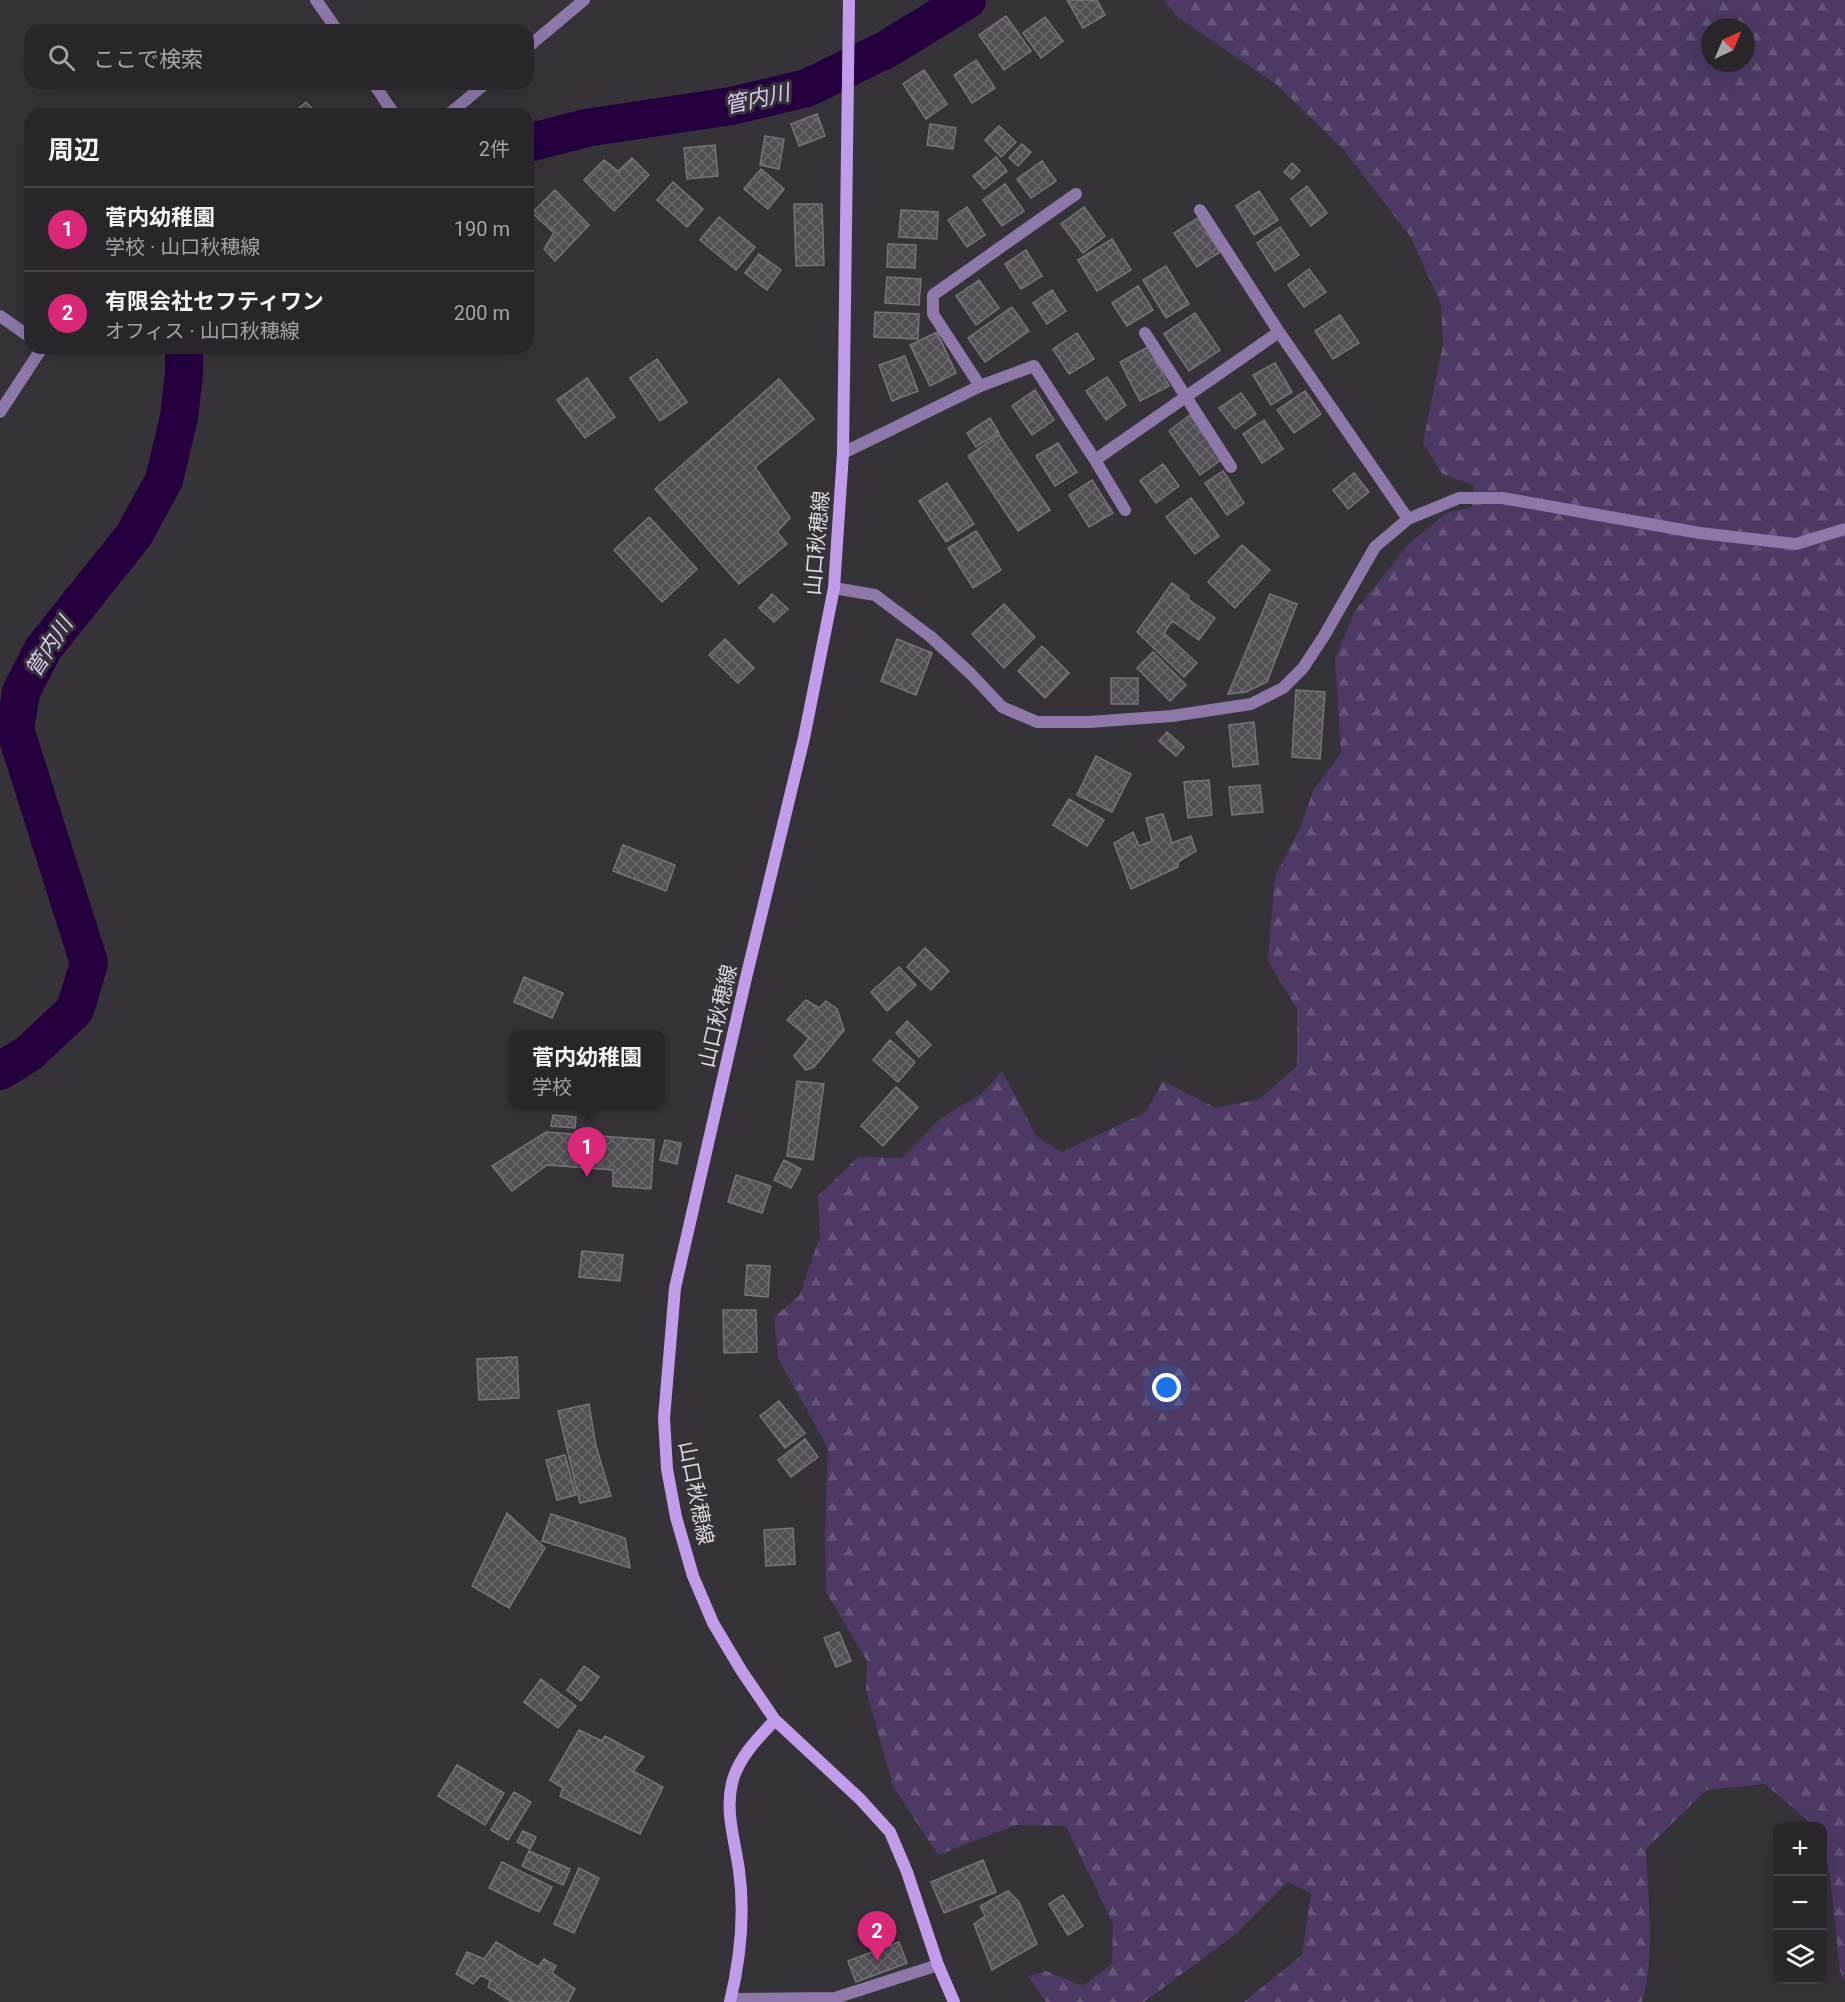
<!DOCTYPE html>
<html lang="ja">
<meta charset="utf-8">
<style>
body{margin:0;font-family:Roboto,"Noto Sans JP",sans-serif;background:#343235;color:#f1f3f6}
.controls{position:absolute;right:18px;bottom:18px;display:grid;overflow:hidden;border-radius:12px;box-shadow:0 6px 24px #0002}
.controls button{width:54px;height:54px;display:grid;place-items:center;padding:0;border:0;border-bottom:2px solid #444346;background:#282629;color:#f1f3f6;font:30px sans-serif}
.compass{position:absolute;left:1701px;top:18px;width:54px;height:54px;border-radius:50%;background:#282629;box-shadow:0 6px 24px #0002;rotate:44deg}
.you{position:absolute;left:1167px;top:1388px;width:21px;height:21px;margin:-15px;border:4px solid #fff;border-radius:50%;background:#1a73e8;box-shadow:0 0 0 9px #1a73e833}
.badge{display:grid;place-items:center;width:39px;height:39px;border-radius:50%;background:#db2777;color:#fff;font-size:20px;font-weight:700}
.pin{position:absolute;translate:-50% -50px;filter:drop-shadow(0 2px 3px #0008)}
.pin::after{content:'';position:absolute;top:32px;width:21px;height:18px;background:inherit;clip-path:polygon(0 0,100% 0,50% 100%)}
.popup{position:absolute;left:509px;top:1030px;width:156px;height:78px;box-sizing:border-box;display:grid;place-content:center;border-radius:12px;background:#282629;filter:drop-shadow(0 2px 4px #0005);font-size:20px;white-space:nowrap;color:#a5a5a8}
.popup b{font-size:22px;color:#f1f3f6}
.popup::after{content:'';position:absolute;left:50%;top:100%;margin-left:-12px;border:12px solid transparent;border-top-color:#282629}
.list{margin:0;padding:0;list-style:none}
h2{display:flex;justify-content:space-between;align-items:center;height:78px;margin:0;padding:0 24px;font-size:26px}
h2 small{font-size:20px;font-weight:400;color:#a5a5a8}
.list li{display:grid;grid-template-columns:39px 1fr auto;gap:18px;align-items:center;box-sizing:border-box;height:84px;padding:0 24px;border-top:2px solid #444346}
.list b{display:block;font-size:22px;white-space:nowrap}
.list p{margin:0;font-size:20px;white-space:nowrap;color:#a5a5a8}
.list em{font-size:20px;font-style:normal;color:#a5a5a8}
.icon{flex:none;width:33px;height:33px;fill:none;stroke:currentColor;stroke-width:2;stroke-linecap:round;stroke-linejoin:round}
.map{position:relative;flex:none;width:1845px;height:2002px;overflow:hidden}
.search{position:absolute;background:#282629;box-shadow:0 6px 24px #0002;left:24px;top:24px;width:510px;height:66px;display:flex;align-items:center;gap:15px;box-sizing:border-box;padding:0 21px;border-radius:18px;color:#a5a5a8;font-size:22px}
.panel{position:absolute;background:#282629;box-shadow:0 6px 24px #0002;left:24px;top:108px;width:510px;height:246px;border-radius:18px}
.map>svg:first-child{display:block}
</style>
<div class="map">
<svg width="1845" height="2002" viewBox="0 0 1845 2002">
<defs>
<pattern id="forest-firs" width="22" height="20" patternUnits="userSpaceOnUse" patternTransform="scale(1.5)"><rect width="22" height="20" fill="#4d3963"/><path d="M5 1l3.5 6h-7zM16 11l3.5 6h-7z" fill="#665579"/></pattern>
<pattern id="building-cross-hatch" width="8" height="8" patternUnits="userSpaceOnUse" patternTransform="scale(1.5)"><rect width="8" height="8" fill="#514f53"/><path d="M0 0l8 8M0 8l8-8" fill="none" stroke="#69686b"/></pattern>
</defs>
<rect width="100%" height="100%" fill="#353337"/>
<path fill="url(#forest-firs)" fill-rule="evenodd" d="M 1164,0 L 1845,0 L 1845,1982 L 1840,1971 L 1830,1876 L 1823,1846 L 1822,1826 L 1815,1826 L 1765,1784 L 1706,1790 L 1646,1849 C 1648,1895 1655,1960 1642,2002 L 1244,2002 L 1302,1955 L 1311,1893 L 1288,1882 L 1236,1934 L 1144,2002 L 1046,2002 L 1028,1976 L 1046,1971 L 1083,1986 L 1112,1964 L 1113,1924 L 1066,1826 L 1016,1825 L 938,1855 L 893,1786 L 866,1690 L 867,1661 L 826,1592 L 825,1536 L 828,1448 L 778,1358 L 774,1317 L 799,1296 L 820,1236 L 818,1196 L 858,1157 L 902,1158 L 941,1118 L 983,1093 L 1002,1071 L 1037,1137 L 1062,1152 L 1146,1112 L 1163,1081 L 1216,1108 L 1260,1099 L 1297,1066 L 1297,1009 L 1268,961 L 1275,876 L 1301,826 L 1313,791 L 1341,753 L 1335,658 L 1355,611 L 1408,545 L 1446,513 L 1472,507 L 1474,485 L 1442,474 L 1423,443 L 1443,344 L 1441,304 L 1410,236 L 1343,149 L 1277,85 L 1176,16 ZM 1710,27 L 1746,27 L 1746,63 L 1710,63 Z"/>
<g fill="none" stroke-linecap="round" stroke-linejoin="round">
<path stroke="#25003f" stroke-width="38" d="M 528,143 L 586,128 L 731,106 L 807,88 L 887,49 L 967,0
M 0,1071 L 28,1054 L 75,1010 L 89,963 L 15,729 L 21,692 L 43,649 L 134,535 L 164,480 L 179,417 L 184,374 L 184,348"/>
</g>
<path fill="url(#building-cross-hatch)" stroke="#757478" stroke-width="1.5" d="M 1067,0 L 1097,0 L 1105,15 L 1083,28 Z
M 1006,16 L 1031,51 L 1004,70 L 979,35 Z
M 1045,17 L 1063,41 L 1041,58 L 1023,33 Z
M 976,60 L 995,88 L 972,103 L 954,75 Z
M 924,70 L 947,104 L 926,119 L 903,84 Z
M 306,102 L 317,114 L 292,114 Z
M 817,114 L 825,136 L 799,146 L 791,124 Z
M 930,124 L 956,128 L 953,149 L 927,145 Z
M 999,126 L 1016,142 L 1001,157 L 985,140 Z
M 765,136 L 784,139 L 779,169 L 760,165 Z
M 1022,144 L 1031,152 L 1018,166 L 1009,158 Z
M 715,145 L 718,176 L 687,179 L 684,148 Z
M 996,157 L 1007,171 L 984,189 L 973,176 Z
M 632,158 L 649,175 L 614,211 L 584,180 L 604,160 L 618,171 Z
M 1042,161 L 1056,181 L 1031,198 L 1017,179 Z
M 1292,163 L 1300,171 L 1292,179 L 1284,172 Z
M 761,169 L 784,189 L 768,209 L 744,189 Z
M 673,182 L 703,209 L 687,227 L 657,200 Z
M 1005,184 L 1024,211 L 1002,226 L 983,200 Z
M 1307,186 L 1327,213 L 1311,226 L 1291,199 Z
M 555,190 L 589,225 L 555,261 L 544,249 L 554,233 L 532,213 Z
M 1259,191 L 1278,220 L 1254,235 L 1236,206 Z
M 794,204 L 822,204 L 824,265 L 796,266 Z
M 967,207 L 985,235 L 967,247 L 948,220 Z
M 1084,207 L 1105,236 L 1083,253 L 1061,224 Z
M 901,210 L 938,212 L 937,239 L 899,237 Z
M 719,217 L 755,247 L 736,270 L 700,240 Z
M 1198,218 L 1220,252 L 1197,267 L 1174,233 Z
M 1280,227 L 1299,255 L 1275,271 L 1257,243 Z
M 1112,239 L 1131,270 L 1097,291 L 1078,260 Z
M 888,244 L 916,245 L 915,268 L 887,267 Z
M 1026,250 L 1042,276 L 1021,289 L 1005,264 Z
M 759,254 L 781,270 L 767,290 L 745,273 Z
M 1166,266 L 1189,304 L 1166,318 L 1143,280 Z
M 1309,269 L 1326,292 L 1304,307 L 1288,285 Z
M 887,277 L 921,279 L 919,305 L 885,303 Z
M 979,280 L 999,308 L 976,325 L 956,296 Z
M 1138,286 L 1153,310 L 1127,326 L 1112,303 Z
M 1052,290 L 1066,311 L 1047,324 L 1033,303 Z
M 1012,307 L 1029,331 L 985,362 L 968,338 Z
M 875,312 L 919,314 L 918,339 L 874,337 Z
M 1195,313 L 1220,350 L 1189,371 L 1164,334 Z
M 1340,315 L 1359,343 L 1333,359 L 1315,331 Z
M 937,332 L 956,373 L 930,386 L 910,345 Z
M 1077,333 L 1094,359 L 1069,374 L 1053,349 Z
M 1148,347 L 1169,386 L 1140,401 L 1120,362 Z
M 905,356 L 918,391 L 892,401 L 879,365 Z
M 657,359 L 687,402 L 660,421 L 630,378 Z
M 1275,363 L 1292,392 L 1271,405 L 1253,375 Z
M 1107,377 L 1126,405 L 1106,420 L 1086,391 Z
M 587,378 L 615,417 L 585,438 L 557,400 Z
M 779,379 L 814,419 L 755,467 L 790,518 L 777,532 L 787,544 L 739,584 L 655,489 Z
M 1035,390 L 1054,420 L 1032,435 L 1012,406 Z
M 1305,391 L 1321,414 L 1294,433 L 1277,410 Z
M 1241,393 L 1256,414 L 1235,429 L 1219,408 Z
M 1190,415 L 1222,459 L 1200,475 L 1169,431 Z
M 990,418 L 999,433 L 976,447 L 967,433 Z
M 1264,420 L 1283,449 L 1262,463 L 1243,434 Z
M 999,435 L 1050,510 L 1018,531 L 968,456 Z
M 1058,443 L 1077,472 L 1055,486 L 1036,456 Z
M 1163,464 L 1179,486 L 1156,503 L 1140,481 Z
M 1223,471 L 1244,503 L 1227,515 L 1205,483 Z
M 1354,473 L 1369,492 L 1348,509 L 1333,490 Z
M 1092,480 L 1113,513 L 1089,527 L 1069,495 Z
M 947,483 L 974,524 L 946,542 L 919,501 Z
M 1191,498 L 1219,536 L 1195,554 L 1166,517 Z
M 649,517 L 697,569 L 662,602 L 614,550 Z
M 976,531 L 1001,570 L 973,588 L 948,548 Z
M 1242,545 L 1270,570 L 1235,608 L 1208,582 Z
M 1172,583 L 1189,596 L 1188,599 L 1215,618 L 1199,640 L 1172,621 L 1164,633 L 1197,663 L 1184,677 L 1137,632 Z
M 772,594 L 788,609 L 774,622 L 759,608 Z
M 1270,594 L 1297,604 L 1267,682 L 1246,692 L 1228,694 Z
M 1004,604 L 1035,637 L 1004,668 L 972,634 Z
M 725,639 L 754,668 L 738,683 L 709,655 Z
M 897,639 L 932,653 L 916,695 L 881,681 Z
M 1042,646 L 1069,673 L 1045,698 L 1018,671 Z
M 1153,652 L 1186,685 L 1170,701 L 1137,668 Z
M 1111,678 L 1138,678 L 1138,704 L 1111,704 Z
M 1296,690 L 1325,692 L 1320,759 L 1292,757 Z
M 1254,722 L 1258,764 L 1233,767 L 1229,725 Z
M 1167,732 L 1184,747 L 1176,756 L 1159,741 Z
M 1096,756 L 1131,774 L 1112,812 L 1077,795 Z
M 1209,780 L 1212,815 L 1188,818 L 1184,782 Z
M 1260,785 L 1263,812 L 1232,815 L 1229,787 Z
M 1069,799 L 1104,820 L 1087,846 L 1053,825 Z
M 1163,814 L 1172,843 L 1191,836 L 1196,851 L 1178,862 L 1178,867 L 1131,889 L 1114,843 L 1133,832 L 1139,846 L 1152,841 L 1146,818 Z
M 623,845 L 675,865 L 666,891 L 613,871 Z
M 925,948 L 949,971 L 931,990 L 907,967 Z
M 899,967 L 916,985 L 887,1011 L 871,992 Z
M 524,977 L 563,993 L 552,1018 L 514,1002 Z
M 806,1000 L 819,1008 L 826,1001 L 837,1009 L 844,1030 L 814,1067 L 806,1070 L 794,1056 L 809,1038 L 787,1020 Z
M 907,1021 L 931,1045 L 919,1057 L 896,1033 Z
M 890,1040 L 915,1062 L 898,1082 L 873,1060 Z
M 797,1081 L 824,1084 L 813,1160 L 787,1156 Z
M 896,1087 L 918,1107 L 883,1146 L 861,1126 Z
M 553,1115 L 576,1117 L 575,1128 L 551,1126 Z
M 546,1132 L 654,1140 L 651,1189 L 613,1186 L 613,1170 L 547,1165 L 512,1191 L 492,1166 Z
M 665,1140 L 681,1143 L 677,1164 L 660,1160 Z
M 784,1160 L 801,1169 L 791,1188 L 774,1180 Z
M 736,1175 L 771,1186 L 762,1213 L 728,1202 Z
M 582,1251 L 623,1255 L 620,1281 L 579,1277 Z
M 747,1265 L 770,1266 L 768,1297 L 745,1295 Z
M 723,1310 L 756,1310 L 757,1352 L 724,1353 Z
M 517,1357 L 519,1398 L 479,1400 L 477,1359 Z
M 779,1401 L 805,1433 L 785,1448 L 760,1416 Z
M 589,1404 L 596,1446 L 611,1496 L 580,1503 L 558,1411 Z
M 805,1439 L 818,1457 L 791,1477 L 778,1460 Z
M 565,1455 L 576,1495 L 557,1500 L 546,1460 Z
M 507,1513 L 545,1548 L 509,1608 L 472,1586 Z
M 551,1514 L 625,1538 L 630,1568 L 542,1541 Z
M 793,1528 L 795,1564 L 766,1566 L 764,1530 Z
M 839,1632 L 851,1661 L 836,1667 L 824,1638 Z
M 584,1666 L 599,1677 L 581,1701 L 567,1690 Z
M 541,1679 L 576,1706 L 558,1728 L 524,1702 Z
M 579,1730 L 602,1741 L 605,1736 L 644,1757 L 633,1771 L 663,1787 L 640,1834 L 560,1796 L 563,1788 L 550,1780 Z
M 457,1765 L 504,1793 L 485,1825 L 438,1796 Z
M 514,1792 L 531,1802 L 508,1840 L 491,1830 Z
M 523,1831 L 536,1837 L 530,1849 L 517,1842 Z
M 529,1851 L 570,1869 L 563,1885 L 522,1866 Z
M 983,1860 L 996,1892 L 944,1913 L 931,1882 Z
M 502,1862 L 552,1887 L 539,1912 L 489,1888 Z
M 579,1868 L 599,1878 L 574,1933 L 554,1924 Z
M 1008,1891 L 1019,1902 L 1037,1944 L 992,1970 L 974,1924 L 985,1916 L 980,1906 Z
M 1063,1895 L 1083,1926 L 1068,1935 L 1049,1904 Z
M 496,1942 L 538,1967 L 544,1959 L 556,1966 L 552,1973 L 575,1989 L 568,2002 L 512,2002 L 488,1987 L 490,1980 L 481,1975 L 473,1984 L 456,1974 L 467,1952 L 484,1959 Z
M 899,1942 L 907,1963 L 856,1982 L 848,1961 Z"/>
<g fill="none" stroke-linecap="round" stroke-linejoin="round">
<path stroke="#8e77a9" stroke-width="12" d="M 316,0 L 337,30
M 528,47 L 584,0
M 374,84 L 394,114
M 449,114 L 485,84
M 1200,210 L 1279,332
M 0,316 L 30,337
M 1145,333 L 1231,467
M 980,386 L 933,314 L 933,295 L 1076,194
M 0,412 L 42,348
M 843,453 L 980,386 L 1034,366 L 1095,460 L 1279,332 L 1408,519
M 1095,460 L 1125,510
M 834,588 L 875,595 L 931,637 L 971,674 L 1002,707 L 1037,722 L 1089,722 L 1172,716 L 1251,704 L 1283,688 L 1303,668 L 1324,636 L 1375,547 L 1408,519 L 1459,498 L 1503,498 L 1700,533 L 1796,544 L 1845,529
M 731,1999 L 835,1998 L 938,1965"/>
<path stroke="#c19ceb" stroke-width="12" d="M 849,0 L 843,453 L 834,588 L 804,738 L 745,982 L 675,1288 L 664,1418 L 667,1469 L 676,1517 L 693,1576 L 713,1623 L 741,1670 L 775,1720 L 860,1799 L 890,1832 L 907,1872 L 938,1965 L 954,2002
M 730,2002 C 740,1960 745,1913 739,1870 C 735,1841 725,1812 732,1783 C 738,1758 758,1738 775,1720"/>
</g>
<g text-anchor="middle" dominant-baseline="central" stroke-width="6" stroke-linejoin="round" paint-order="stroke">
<g font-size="21" fill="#dad9db" stroke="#353337">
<text transform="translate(817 543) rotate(-85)">山口秋穂線</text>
<text transform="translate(718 1016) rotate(-77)">山口秋穂線</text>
<text transform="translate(696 1493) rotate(79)">山口秋穂線</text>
</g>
<g font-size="22" font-style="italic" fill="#dac9f0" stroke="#353337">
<text transform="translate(757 99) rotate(-12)">管内川</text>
<text transform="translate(49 647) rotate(-57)">管内川</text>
</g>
</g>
</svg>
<div class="controls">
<button>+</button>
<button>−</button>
<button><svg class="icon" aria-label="layers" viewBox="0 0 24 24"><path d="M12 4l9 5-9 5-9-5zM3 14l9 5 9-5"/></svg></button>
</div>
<svg class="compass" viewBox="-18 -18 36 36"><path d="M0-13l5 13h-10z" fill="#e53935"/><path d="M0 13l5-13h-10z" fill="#a5a5a8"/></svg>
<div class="you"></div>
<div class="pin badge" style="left:587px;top:1177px">1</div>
<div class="popup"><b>菅内幼稚園</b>学校</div>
<div class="pin badge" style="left:877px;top:1961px">2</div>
<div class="search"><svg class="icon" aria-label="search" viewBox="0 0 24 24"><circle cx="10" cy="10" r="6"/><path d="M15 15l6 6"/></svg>ここで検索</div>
<section class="panel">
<h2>周辺<small>2件</small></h2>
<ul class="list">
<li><span class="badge">1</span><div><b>菅内幼稚園</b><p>学校 · 山口秋穂線</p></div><em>190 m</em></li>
<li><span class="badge">2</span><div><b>有限会社セフティワン</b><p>オフィス · 山口秋穂線</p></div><em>200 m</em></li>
</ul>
</section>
</div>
